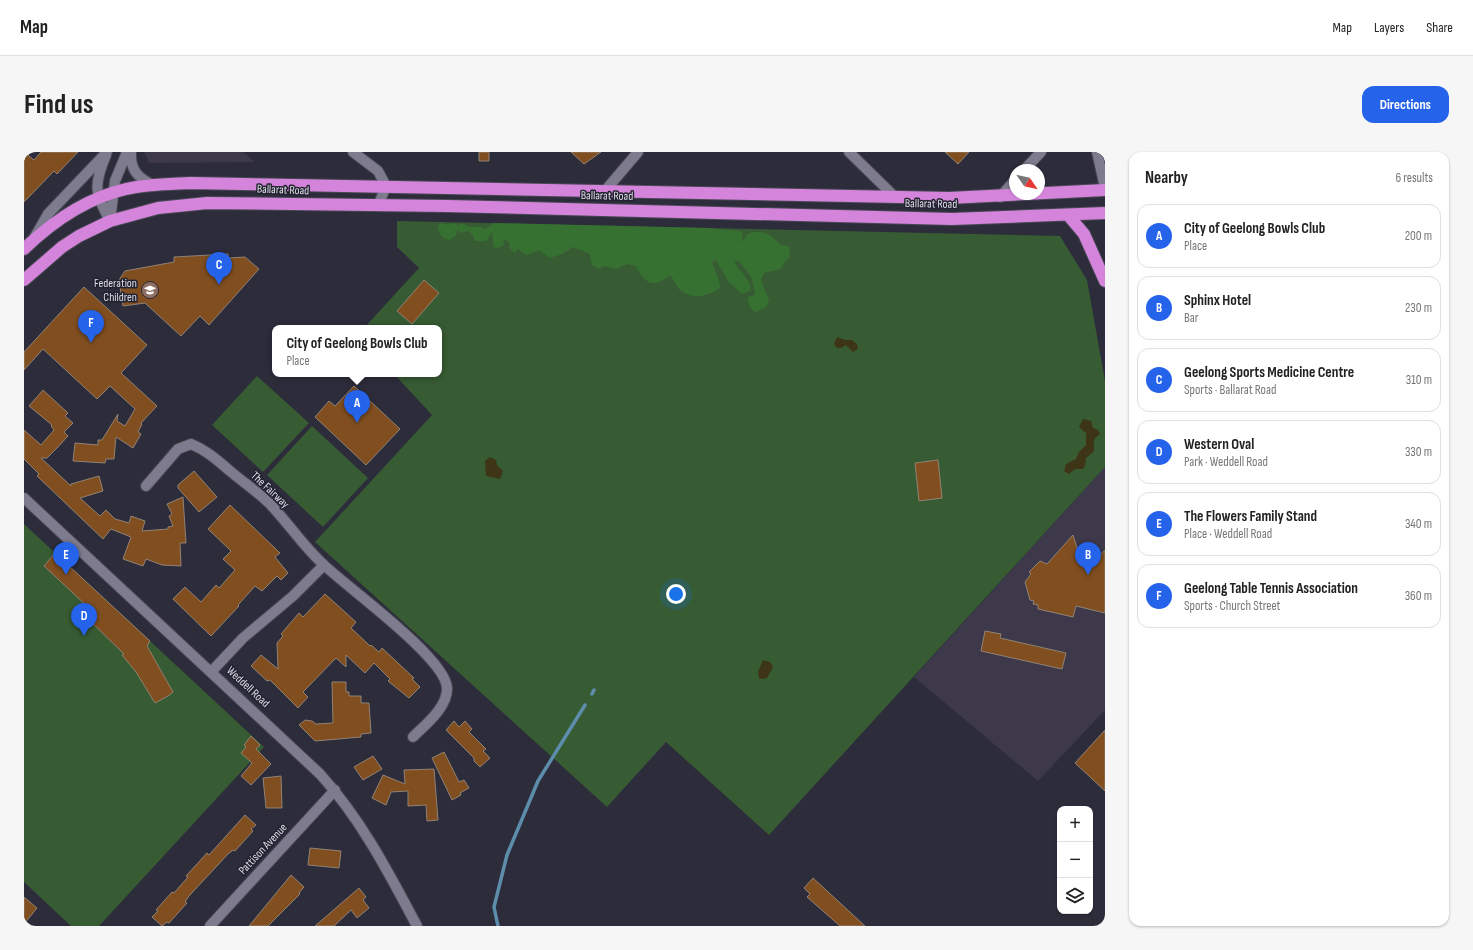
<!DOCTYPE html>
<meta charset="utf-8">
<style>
body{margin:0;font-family:"Sofia Sans Condensed",sans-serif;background:#f6f6f6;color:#222}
.controls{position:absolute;right:12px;bottom:12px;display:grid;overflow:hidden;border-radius:8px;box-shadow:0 1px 3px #0004}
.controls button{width:36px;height:36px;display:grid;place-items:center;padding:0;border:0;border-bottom:1px solid #e0e0e0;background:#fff;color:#222;font:20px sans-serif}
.compass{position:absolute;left:985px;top:12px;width:36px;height:36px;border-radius:50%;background:#fff;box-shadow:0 1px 3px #0004;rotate:124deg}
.you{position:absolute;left:652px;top:442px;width:14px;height:14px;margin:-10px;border:3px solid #fff;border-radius:50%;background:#1a73e8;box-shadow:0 0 0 6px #1a73e833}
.badge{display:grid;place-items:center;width:26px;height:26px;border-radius:50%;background:#2563eb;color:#fff;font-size:13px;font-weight:700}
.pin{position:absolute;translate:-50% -33px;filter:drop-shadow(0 1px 2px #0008)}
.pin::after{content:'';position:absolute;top:21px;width:14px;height:12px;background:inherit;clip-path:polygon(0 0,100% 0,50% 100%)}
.popup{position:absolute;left:248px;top:173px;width:170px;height:52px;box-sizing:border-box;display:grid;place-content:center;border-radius:8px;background:#fff;filter:drop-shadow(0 1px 3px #0005);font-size:13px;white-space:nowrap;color:#767676}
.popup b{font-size:15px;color:#222}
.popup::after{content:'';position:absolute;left:50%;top:100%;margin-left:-8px;border:8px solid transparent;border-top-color:#fff}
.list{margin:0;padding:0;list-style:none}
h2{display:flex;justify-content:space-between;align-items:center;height:52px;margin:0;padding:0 16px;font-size:17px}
h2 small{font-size:13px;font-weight:400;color:#767676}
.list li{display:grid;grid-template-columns:26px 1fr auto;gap:12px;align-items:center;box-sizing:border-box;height:64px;margin:0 8px 8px;padding:0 8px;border:1px solid #e0e0e0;border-radius:12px}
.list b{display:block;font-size:15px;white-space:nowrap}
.list p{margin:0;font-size:13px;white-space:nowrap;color:#767676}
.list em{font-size:13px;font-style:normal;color:#767676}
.icon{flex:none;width:22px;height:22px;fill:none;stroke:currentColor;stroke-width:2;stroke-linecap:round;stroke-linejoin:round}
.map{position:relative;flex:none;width:1081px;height:774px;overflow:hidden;border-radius:12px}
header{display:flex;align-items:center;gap:24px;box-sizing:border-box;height:56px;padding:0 20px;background:#fff;border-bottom:1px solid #e0e0e0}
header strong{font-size:19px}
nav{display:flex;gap:22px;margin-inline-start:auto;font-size:14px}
.intro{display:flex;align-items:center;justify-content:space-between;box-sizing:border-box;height:96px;padding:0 24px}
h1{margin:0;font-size:28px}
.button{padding:10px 18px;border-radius:12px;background:#2563eb;color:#fff;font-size:14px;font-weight:700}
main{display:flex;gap:24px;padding:0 24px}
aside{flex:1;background:#fff;border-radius:12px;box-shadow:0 1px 3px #0004}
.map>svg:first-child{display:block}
</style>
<header>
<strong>Map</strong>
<nav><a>Map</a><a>Layers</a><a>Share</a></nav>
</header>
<div class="intro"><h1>Find us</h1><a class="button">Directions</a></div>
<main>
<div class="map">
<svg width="1081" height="774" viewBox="0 0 1081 774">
<rect width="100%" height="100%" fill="#2d2c3b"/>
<path fill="#3d394a" d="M 120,0 L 219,0 L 231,10 L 125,11 Z
M 1081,315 L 1081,558 L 1014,629 L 890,525 Z"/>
<path fill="#375b33" d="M 373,69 L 1036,84 L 1063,128 L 1081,229 L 1081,315 L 745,683 L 642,590 L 583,655 L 291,390 L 408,263 L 370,222 L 415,222 L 415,176 L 340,176 L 395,116 L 373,95 Z
M 233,224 L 285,271 L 239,320 L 188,273 Z
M 288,274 L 344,326 L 299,375 L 243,323 Z
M 0,372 L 240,595 L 75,774 L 47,774 L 0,730 Z"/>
<path fill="#377131" d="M 417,71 L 424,73 L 430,71 L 435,74 L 436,71 L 447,75 L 457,75 L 461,77 L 470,71 L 683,76 L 715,79 L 719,81 L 717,90 C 720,88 723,82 726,81 C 738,77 749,83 756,93 L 765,94 L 766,105 L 759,112 L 757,117 L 740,121 L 737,127 C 738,135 743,140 745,149 L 742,155 L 732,160 C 726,157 724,152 724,145 L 729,144 L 731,140 L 727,125 L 715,109 L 710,110 L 725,130 L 727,138 L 718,142 L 705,130 L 692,108 L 688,110 L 697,135 C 685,144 668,149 655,137 C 652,133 649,127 646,123 C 629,137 621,132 612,114 L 603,112 L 592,117 L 580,114 L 575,117 L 568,113 L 566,102 L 549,95 L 538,102 L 526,106 L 515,98 L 503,103 L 494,97 L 491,101 L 486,97 L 485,90 L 479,87 L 480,93 L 475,96 L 470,95 L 468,80 L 462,89 L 451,89 L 449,83 L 444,79 L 438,81 L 433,78 L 432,83 L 426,88 C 418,87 415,82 414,74 Z"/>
<path fill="#3d3515" d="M 813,185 L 821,188 L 828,188 L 833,192 L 834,197 L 829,200 L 822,193 L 817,196 L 813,196 L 810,192 Z
M 1059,267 L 1067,269 L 1069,276 L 1074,278 L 1076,282 C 1066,290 1071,289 1070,299 L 1062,306 L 1061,314 L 1059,317 L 1051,317 L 1045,322 L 1040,319 L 1042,312 L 1052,307 L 1055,300 L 1062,293 L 1062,281 L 1055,275 Z
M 466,305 L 472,308 L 473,313 L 479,319 L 476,327 L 462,324 L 461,309 Z
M 739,508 L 746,510 L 749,515 L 743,526 L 738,527 L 735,526 L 734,520 Z"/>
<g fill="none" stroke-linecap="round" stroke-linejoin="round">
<path stroke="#5d8dab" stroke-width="3.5" d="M 568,542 L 570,538
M 474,774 L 470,755 L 483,703 L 514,629 L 561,553"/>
</g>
<path fill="#814f1f" stroke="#918275" d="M 0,0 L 10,8 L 17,0 L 54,0 L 33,22 L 30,19 L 0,50 Z
M 455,0 L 465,0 L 465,9 L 455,9 Z
M 547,0 L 577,0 L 560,12 Z
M 921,0 L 945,0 L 934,12 Z
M 204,102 L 204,106 L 221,105 L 235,117 L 185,173 L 176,164 L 157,184 L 121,151 L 99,154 L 95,128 L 101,119 L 150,110 L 150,105 Z
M 400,128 L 415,141 L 388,172 L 373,159 Z
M 60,135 L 123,193 L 97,221 L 133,254 L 117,271 L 118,272 L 114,280 L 117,282 L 109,296 L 92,285 L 90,307 L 82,307 L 81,311 L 49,309 L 51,291 L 74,293 L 74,288 L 78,288 L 94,262 L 93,269 L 101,274 L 111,257 L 86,234 L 73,247 L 19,197 L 0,218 L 0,200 Z
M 330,234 L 376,277 L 342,313 L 291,265 L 305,249 L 311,254 Z
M 19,238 L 44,261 L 41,264 L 49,271 L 40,280 L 44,284 L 33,296 L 23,306 L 17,306 L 47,334 L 47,332 L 75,324 L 79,339 L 56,346 L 76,364 L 82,358 L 91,367 L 105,371 L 107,364 L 121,369 L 118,379 L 144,377 L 144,375 L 149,374 L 145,364 L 148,362 L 143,352 L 159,345 L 162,391 L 156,391 L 157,414 L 138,413 L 122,407 L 119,414 L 99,407 L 107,385 L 87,377 L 79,387 L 13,324 L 15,322 L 0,307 L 0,278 L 17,293 L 30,278 L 27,274 L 28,273 L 5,254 Z
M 914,308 L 918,346 L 895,349 L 891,311 Z
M 170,319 L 193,345 L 175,360 L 154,336 L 154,333 Z
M 206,353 L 256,401 L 251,405 L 264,421 L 257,428 L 253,424 L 238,439 L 231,434 L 214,453 L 215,454 L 187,484 L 149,447 L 161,435 L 177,450 L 192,433 L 195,436 L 211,418 L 199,407 L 207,399 L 184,377 Z
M 1049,383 L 1056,406 L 1070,410 L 1081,398 L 1081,461 L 1052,454 L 1049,465 L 1014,457 L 1014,453 L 1009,452 L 1010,449 L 1006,448 L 1001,430 L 1007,422 L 1005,420 L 1016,409 L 1023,412 Z
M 31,401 L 126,489 L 123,494 L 149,540 L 144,544 L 131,551 L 112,520 L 98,503 L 100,502 L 59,462 L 64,455 L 20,414 Z
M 301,442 L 332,470 L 327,476 L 346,494 L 347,493 L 355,500 L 358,496 L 390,526 L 388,527 L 396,535 L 385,546 L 364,529 L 366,527 L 350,511 L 341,521 L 322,503 L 322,515 L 312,506 L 279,540 L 284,545 L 274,556 L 246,528 L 243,529 L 227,514 L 237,503 L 254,517 L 253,491 L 259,484 L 257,482 L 275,461 L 279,465 Z
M 961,479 L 977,482 L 976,486 L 1042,501 L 1038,517 L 957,499 Z
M 308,530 L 322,530 L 322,540 L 325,540 L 325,544 L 337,544 L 337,551 L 345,551 L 347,581 L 337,582 L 337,585 L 291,589 L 275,573 L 281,568 L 288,569 L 292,572 L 309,571 Z
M 430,569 L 435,575 L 441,569 L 448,577 L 445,580 L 462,597 L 459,599 L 466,606 L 456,615 L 450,609 L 450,606 L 422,578 Z
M 1081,578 L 1081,639 L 1051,611 Z
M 227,584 L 236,593 L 232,597 L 247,612 L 227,633 L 217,624 L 228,611 L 217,601 L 222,595 L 220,593 Z
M 420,600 L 435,630 L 440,628 L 445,636 L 436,641 L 437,643 L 428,648 L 408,606 Z
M 349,604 L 358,617 L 339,628 L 330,615 Z
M 410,617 L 414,668 L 403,669 L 402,653 L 384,654 L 384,639 L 367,640 L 362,653 L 348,646 L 359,623 L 381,632 L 380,618 Z
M 257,624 L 258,656 L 242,656 L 239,626 Z
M 221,663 L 232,673 L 227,677 L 229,679 L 211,699 L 209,698 L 204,702 L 165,744 L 161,750 L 163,751 L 145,771 L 143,770 L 138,774 L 128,765 L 134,759 L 132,758 L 148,740 L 150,741 L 164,725 L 162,724 L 183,701 L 185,703 Z
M 286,696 L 317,699 L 315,716 L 284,713 Z
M 267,723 L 280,735 L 275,741 L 276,742 L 244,774 L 225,774 Z
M 789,726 L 841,774 L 816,774 L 783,745 L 786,742 L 780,736 Z
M 335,736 L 342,745 L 339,748 L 345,756 L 333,766 L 327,758 L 310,774 L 291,774 Z
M 0,745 L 13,756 L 0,772 Z"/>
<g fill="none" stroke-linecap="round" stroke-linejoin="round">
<g stroke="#494855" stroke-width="12">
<path id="street" d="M 329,0 L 354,19 L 362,34 L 354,54
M 825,0 L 871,45
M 1000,18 L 1017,0
M 580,40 L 614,0
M 976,45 L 991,28
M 122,334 L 154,297 L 167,292 C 182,298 193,308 206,319 C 219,330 234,340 246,352 C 265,372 280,395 300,413 C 324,436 422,506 423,536 C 424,555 401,573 389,585
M 188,519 L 219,486 L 269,444 L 300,413
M 186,774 L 311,638"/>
</g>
<g stroke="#494855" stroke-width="12">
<path id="secondary" d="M 107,0 C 106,18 114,26 129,33
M 1073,0 L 1081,36
M 82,3 C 69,34 71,40 86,69
M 86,69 L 91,29 L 103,0
M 9,88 L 24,62 L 83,0
M 0,346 L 296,622 C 337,667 365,721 393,774"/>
</g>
<g stroke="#494855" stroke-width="14">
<path id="highway" d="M 1044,63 L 1060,82 L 1081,129
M 0,97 C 28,70 63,46 102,37 C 122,32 145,32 166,31 L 925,46 L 1081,38
M 0,128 L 38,95 L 55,84 L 86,69 L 134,56 L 183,51 L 423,54 L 928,67 L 1081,61"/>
</g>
<use href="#street" stroke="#7d7b8d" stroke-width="10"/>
<use href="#secondary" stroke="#7d7b8d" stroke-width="10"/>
<use href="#highway" stroke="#d584db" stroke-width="12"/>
</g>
<defs>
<g id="school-disc" transform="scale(0.9)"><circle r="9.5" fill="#8d6e63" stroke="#232231"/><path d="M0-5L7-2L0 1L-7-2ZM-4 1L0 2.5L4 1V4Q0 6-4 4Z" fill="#fff"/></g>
</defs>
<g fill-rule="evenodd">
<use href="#school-disc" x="126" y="138"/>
</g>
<g text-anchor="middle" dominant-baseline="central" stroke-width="3" stroke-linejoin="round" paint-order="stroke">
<g font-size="12" fill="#dedde8" stroke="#232231">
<text transform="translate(259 38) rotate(2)">Ballarat Road</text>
<text transform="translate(583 44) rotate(1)">Ballarat Road</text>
<text transform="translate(907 52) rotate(1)">Ballarat Road</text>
<text transform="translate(246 338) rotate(43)">The Fairway</text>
<text transform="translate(224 535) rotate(43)">Weddell Road</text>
<text transform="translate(239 697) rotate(-47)">Pattison Avenue</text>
</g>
<g font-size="12" fill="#dedde8" stroke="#232231" text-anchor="end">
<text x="113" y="131">Federation<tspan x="113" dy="14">Children</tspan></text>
</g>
</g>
</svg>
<div class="controls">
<button>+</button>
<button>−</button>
<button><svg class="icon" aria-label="layers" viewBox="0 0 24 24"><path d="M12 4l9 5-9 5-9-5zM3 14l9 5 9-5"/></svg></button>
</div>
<svg class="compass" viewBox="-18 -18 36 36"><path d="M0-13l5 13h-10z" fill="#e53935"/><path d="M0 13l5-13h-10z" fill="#767676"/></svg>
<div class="you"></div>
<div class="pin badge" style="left:333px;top:271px">A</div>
<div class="popup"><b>City of Geelong Bowls Club</b>Place</div>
<div class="pin badge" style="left:1064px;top:423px">B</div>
<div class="pin badge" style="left:195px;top:133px">C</div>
<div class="pin badge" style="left:60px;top:484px">D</div>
<div class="pin badge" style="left:42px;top:423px">E</div>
<div class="pin badge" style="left:67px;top:191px">F</div>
</div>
<aside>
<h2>Nearby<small>6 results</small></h2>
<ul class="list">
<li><span class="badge">A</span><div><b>City of Geelong Bowls Club</b><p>Place</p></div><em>200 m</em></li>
<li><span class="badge">B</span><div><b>Sphinx Hotel</b><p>Bar</p></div><em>230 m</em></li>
<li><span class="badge">C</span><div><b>Geelong Sports Medicine Centre</b><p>Sports · Ballarat Road</p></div><em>310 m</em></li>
<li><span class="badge">D</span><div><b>Western Oval</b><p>Park · Weddell Road</p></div><em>330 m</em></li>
<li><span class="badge">E</span><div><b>The Flowers Family Stand</b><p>Place · Weddell Road</p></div><em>340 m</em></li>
<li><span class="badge">F</span><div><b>Geelong Table Tennis Association</b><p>Sports · Church Street</p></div><em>360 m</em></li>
</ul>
</aside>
</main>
